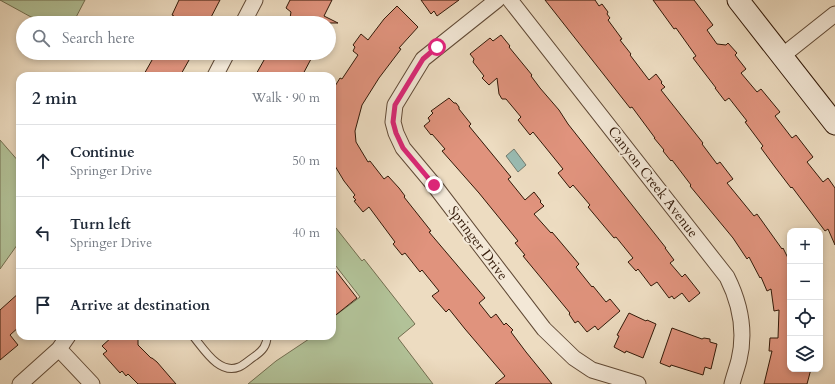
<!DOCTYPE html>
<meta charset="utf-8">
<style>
body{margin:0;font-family:Cardo,serif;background:#f2f2f3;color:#1f2937}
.controls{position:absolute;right:12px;bottom:12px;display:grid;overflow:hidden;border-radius:8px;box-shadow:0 2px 6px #0003}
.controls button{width:36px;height:36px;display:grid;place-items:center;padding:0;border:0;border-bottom:1px solid #e0e1e3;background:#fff;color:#1f2937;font:20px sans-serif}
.stop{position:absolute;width:12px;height:12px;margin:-9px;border:3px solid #db2777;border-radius:50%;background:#fff}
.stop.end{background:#db2777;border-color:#fff;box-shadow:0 1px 4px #0008}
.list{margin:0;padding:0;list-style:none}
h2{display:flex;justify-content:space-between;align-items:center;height:52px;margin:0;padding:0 16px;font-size:17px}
h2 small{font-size:13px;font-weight:400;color:#747a83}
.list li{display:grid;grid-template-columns:26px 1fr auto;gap:12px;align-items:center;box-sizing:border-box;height:72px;padding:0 16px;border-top:1px solid #e0e1e3}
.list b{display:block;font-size:15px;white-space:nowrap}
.list p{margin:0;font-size:13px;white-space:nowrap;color:#747a83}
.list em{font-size:13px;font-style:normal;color:#747a83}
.icon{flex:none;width:22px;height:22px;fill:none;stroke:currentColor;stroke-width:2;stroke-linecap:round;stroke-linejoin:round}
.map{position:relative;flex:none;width:835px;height:384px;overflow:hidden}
.search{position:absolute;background:#fff;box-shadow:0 2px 6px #0003;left:16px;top:16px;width:320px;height:44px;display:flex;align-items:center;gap:10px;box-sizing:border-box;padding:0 14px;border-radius:22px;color:#747a83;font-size:15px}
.panel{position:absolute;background:#fff;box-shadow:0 2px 6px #0003;left:16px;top:72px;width:320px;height:268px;border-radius:12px}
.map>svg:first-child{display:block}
</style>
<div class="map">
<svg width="835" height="384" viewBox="0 0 835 384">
<rect width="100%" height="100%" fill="#eddcc1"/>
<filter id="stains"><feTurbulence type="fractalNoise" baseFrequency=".005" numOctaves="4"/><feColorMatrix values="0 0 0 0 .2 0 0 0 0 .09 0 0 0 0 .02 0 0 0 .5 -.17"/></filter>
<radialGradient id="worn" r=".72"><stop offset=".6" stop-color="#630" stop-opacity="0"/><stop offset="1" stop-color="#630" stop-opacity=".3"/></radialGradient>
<path fill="#b2c298" stroke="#726e50" d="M 0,0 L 85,0 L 73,23 L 42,23 Z
M 0,140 L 20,163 L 20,241 L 0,269 Z
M 332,223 L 362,261 L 364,259 L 415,324 L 398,338 L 433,384 L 248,384 L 276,361 L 309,339 L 308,337 L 309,336 L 332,336 L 332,318 L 360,297 L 332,261 Z"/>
<path fill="#99bcb3" stroke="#707b6f" d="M 514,149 L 526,165 L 518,172 L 506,156 Z"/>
<path fill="#e0937d" stroke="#321908" d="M 179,0 L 220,0 L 208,23 L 170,23 L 174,16 L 172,15 Z
M 290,0 L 332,0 L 324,16 L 338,23 L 295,23 L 291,21 L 290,18 L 291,12 L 286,8 Z
M 421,0 L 459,0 L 437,16 L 434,11 L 431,14 Z
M 545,0 L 595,0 L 599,6 L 602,4 L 608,12 L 607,14 L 610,18 L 608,20 L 622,39 L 620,40 L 631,54 L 630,55 L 649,80 L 656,74 L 662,82 L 661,83 L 665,87 L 661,90 L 703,143 L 702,144 L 717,164 L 720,162 L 733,179 L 727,183 L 754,216 L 757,214 L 782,249 L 783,248 L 790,262 L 790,369 L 811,369 L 807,384 L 764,384 L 772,351 L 769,351 L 770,338 L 778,338 L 779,310 L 774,311 L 771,289 L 767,291 L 761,277 L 760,278 L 749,257 L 747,259 L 733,238 L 690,186 L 691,185 L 672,160 L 671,161 L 663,151 L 664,150 L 654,138 L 655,138 L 632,107 L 630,108 L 619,94 Z
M 653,0 L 694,0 L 713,25 L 707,30 L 717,44 L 726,45 L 728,43 L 737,53 L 735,55 L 746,69 L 741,73 L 757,92 L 761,89 L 780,112 L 775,116 L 792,138 L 796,135 L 813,157 L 807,162 L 823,182 L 828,178 L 835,188 L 835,245 L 828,229 L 825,231 L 792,187 L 791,188 L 775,167 L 761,148 L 763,146 L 745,122 L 747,121 L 729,98 L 725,101 L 715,88 L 716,88 L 693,58 L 696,56 L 676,28 L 674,29 Z
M 397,6 L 418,27 L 399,48 L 401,49 L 379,78 L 362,105 L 355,131 L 356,142 L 368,162 L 370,161 L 384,179 L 388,176 L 399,188 L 405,196 L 404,197 L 431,231 L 429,232 L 485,298 L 479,303 L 491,318 L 496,314 L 504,325 L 506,323 L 513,330 L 511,332 L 526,352 L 552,384 L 495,384 L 505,376 L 465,329 L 449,309 L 446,312 L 432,296 L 439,291 L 422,270 L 420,272 L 405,253 L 402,255 L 393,244 L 395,242 L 369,207 L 363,212 L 354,201 L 356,200 L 353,197 L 355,195 L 344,181 L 332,161 L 332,91 L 340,78 L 342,79 L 358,55 L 353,51 L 355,47 L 353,45 L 361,34 L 368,40 L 384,19 Z
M 501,35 L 510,46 L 509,47 L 532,75 L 531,76 L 540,88 L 559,110 L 568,124 L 666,248 L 665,248 L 674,260 L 670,263 L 682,277 L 685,274 L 700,293 L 689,302 L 682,293 L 674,299 L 672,296 L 669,298 L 657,282 L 651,286 L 638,269 L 636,271 L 628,262 L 633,258 L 616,237 L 614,238 L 588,207 L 590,205 L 573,185 L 570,188 L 558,173 L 563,169 L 533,132 L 530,135 L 518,120 L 521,117 L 506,99 L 502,99 L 499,94 L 497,78 L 489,85 L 482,78 L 484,76 L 473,62 L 474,59 L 470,54 L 490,38 L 493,41 Z
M 156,53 L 193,53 L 180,76 L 143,76 Z
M 268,53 L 312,53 L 309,58 L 311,59 L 302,76 L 255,76 Z
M 449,98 L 454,103 L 456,103 L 459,107 L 459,109 L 471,124 L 469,126 L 511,177 L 508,179 L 525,200 L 534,192 L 541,201 L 540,202 L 544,206 L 534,214 L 551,233 L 552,232 L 579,264 L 576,267 L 592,287 L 593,286 L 606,302 L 610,299 L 620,311 L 598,330 L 595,326 L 587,332 L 578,321 L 575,323 L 569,314 L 570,313 L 523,256 L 525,255 L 515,243 L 518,241 L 479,193 L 442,151 L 445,149 L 432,134 L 431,135 L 424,126 L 430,121 L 428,118 L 433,113 L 431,111 Z
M 332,266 L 357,298 L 332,318 Z
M 20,292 L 20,326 L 10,335 L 18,345 L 0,360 L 0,310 Z
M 629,313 L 646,321 L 647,320 L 656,324 L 643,358 L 626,351 L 625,353 L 614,347 L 619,336 L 617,335 Z
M 672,328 L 702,339 L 704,338 L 710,339 L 710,342 L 717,344 L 711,369 L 705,367 L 703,375 L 671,365 L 670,367 L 660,363 Z
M 113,336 L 138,336 L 138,345 L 151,358 L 152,358 L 157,362 L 176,384 L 138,384 L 128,374 L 126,376 L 122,371 L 120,373 L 103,354 L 107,351 L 102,346 Z"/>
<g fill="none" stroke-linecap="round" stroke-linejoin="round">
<g stroke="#614a36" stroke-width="9">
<path id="lane" d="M 193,336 C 204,349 219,375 239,367 C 244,365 250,359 255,356 C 262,351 267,346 267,336"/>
</g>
<g stroke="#614a36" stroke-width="17">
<path id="street" d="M 497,0 L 423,59 L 395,105 L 393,122 L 396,133 L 403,148 L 434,185 L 544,329 L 574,358 L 592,370 L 638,384
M 510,0 L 727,277 C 740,303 746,331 739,360 C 737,368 734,376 732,384
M 243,23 L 255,0
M 782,56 L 835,14
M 215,76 L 227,53
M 59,349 L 92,384
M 20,384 L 59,349 L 68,336"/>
</g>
<g stroke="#321908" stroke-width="23">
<path id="secondary" d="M 738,0 L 835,124"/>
</g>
<use href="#lane" stroke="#f3e8d7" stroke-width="7"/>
<use href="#street" stroke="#f3e8d7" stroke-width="15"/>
<use href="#secondary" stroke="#f3e8d7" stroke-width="21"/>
</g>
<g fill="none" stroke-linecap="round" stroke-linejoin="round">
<path stroke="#db2777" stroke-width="5" d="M 434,185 L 403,148 L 396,133 L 393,122 L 395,105 L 423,59 L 437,47"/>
</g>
<g text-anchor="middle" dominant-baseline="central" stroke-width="4" stroke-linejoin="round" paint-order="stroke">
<g font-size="14" fill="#321908" stroke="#f3e8d7">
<text transform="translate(653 182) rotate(52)">Canyon Creek Avenue</text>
<text transform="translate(478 243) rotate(53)">Springer Drive</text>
</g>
</g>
<rect width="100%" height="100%" filter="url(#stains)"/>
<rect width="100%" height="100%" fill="url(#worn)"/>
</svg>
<div class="controls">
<button>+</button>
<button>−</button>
<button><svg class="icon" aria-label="locate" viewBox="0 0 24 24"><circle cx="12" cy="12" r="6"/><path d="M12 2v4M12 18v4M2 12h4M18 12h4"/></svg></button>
<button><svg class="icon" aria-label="layers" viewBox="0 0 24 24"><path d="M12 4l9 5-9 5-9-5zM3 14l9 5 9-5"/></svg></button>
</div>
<div class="stop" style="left:437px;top:47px"></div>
<div class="stop end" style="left:434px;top:185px"></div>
<div class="search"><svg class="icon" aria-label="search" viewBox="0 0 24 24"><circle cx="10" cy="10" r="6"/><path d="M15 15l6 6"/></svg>Search here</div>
<section class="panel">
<h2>2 min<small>Walk · 90 m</small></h2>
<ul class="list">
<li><svg class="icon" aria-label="ahead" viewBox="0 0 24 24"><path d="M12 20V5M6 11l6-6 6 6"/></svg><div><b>Continue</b><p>Springer Drive</p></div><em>50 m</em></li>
<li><svg class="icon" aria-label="left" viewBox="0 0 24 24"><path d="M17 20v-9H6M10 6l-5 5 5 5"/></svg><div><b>Turn left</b><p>Springer Drive</p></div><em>40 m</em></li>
<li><svg class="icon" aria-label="arrive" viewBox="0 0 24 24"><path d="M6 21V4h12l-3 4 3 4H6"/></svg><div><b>Arrive at destination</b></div></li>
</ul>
</section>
</div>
